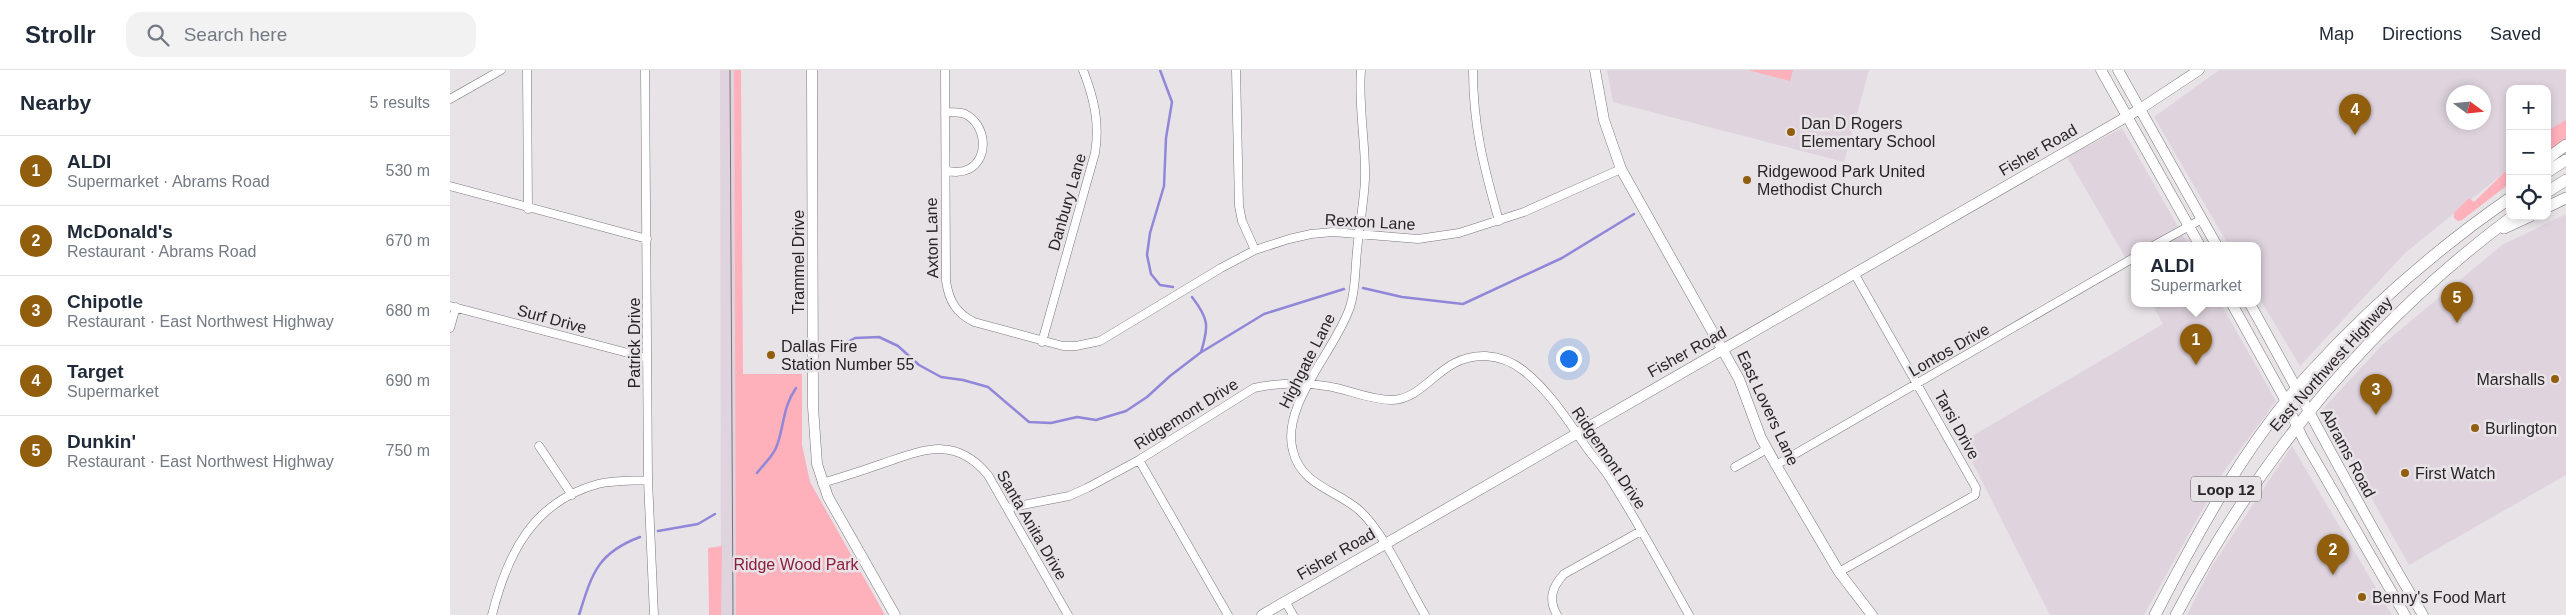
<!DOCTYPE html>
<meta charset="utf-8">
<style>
body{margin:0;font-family:Arial,sans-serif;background:#f2f2f3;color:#1f2937}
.controls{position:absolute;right:15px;top:15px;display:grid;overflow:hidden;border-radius:10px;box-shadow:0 2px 8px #0003}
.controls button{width:45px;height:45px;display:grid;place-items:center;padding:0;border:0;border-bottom:1px solid #e0e1e3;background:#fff;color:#1f2937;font:25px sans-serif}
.compass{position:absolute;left:1996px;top:15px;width:45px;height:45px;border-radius:50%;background:#fff;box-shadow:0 2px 8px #0003;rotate:105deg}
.you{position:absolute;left:1118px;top:288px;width:18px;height:18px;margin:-12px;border:4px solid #fff;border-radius:50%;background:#1a73e8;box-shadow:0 0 0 8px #1a73e833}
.badge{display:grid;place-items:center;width:32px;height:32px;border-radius:50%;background:#915e0e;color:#fff;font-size:16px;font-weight:700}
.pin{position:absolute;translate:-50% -41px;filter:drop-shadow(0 1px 2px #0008)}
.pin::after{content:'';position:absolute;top:26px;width:18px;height:15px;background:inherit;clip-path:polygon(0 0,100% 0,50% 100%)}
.popup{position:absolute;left:1681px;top:172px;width:130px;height:65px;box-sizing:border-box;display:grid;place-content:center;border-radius:10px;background:#fff;filter:drop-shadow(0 1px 4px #0005);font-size:16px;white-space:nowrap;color:#747a83}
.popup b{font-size:19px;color:#1f2937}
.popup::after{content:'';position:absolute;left:50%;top:100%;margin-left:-10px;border:10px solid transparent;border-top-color:#fff}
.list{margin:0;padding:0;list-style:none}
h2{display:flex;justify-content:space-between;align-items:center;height:65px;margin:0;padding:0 20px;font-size:21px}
h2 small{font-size:16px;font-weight:400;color:#747a83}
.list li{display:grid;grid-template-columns:32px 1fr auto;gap:15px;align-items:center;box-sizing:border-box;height:70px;padding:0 20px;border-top:1px solid #e0e1e3}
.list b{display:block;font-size:19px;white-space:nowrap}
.list p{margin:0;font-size:16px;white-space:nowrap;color:#747a83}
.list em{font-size:16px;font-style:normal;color:#747a83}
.icon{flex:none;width:28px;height:28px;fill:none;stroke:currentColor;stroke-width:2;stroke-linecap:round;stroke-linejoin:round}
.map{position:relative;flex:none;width:2116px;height:545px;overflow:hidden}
header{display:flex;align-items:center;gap:30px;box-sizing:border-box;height:70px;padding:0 25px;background:#fff;border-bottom:1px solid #e0e1e3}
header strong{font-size:24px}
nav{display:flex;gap:28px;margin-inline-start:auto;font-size:18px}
.search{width:350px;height:45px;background:#f2f2f3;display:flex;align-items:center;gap:12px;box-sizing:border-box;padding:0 18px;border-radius:15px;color:#747a83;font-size:19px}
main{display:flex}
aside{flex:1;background:#fff}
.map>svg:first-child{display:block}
</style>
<header>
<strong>Strollr</strong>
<div class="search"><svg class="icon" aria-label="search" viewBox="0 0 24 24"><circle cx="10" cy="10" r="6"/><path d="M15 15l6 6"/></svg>Search here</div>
<nav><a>Map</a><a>Directions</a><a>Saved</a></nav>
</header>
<main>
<aside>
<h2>Nearby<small>5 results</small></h2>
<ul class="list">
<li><span class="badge">1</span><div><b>ALDI</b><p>Supermarket · Abrams Road</p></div><em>530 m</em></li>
<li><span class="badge">2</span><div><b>McDonald's</b><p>Restaurant · Abrams Road</p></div><em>670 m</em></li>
<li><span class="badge">3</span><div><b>Chipotle</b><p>Restaurant · East Northwest Highway</p></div><em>680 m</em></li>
<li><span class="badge">4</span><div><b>Target</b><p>Supermarket</p></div><em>690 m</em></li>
<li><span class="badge">5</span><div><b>Dunkin'</b><p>Restaurant · East Northwest Highway</p></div><em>750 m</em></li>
</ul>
</aside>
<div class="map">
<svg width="2116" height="545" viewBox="0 0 2116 545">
<rect width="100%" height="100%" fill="#e8e3e7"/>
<path fill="#dfd4de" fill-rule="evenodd" d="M 270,0 L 284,0 L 286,545 L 271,545 Z
M 1157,0 L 1419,0 L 1394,92 L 1163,32 Z
M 1769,0 L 2116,0 L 2116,52 L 2097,68 L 2097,19 L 2060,19 L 2060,98 L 1955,183 L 1850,296 L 1807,224 L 1807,176 L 1779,176 L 1704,47 ZM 2004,22 L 2034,22 L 2034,52 L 2004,52 Z
M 1672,58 L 1739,176 L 1685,176 L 1685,204 L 1617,87 Z
M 2116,144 L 2116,405 L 1959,495 L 1872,340 L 1932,275 L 2052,175 Z
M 1702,234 L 1771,234 L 1826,331 L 1772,404 L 1694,545 L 1600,545 L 1512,372 L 1713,254 Z
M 1842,376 L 1942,545 L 1737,545 L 1762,496 Z"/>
<path fill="#feb0bb" d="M 284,0 L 291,0 L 293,304 L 352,304 L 352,375 L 360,412 L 435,545 L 286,545 Z
M 1298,0 L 1343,0 L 1340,11 Z
M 2116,50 L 2116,70 L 2097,84 L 2097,61 Z
M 2060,97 L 2060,113 L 2012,150 L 2008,151 L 2004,148 L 2004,143 L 2019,128 L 2024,132 Z
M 272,476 L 271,545 L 259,545 L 258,478 Z"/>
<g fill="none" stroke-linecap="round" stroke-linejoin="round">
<path stroke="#9187d9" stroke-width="2.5" d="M 710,0 L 722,32 L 716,68 L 714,116 L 700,163 L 697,185 L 701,204 L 710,215 L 723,217
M 913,218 L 952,227 L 1013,234 L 1112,188 L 1184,144
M 742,227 C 759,249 759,256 751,282
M 380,281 L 405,268 L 429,267 L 448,276 L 469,295 L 491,307 L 513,310 L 538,317 L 579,352 L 601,353 L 627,347 L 646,350 L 676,341 L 697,327 L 720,306 L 750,283 L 814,244 L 894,219
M 307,403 C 313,395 322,387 326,378 C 335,355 332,338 346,318
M 208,461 L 248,454 L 265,444
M 129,545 C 142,504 147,483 190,467"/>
<g stroke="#7b777b" stroke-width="9">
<path id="street" d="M 77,0 L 78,139
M 195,0 L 198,410 L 204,545
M 495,0 L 496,211 C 499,231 506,243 524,252 L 613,276 L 626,276 L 650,271 L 771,198 L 805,180 L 839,169 L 861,164 L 883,162 L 968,169 L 1009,163 L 1074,142 L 1171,99
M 786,0 L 789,136 L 792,151 L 805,180
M 911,0 C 908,37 916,73 915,109 C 914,133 909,157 907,181 C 905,199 906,219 900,237 C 886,280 830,335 843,381 C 851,415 886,420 909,440 C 934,462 957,515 975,545
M 1023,0 C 1023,56 1034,98 1049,151
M 0,29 L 51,0
M 495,42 C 501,42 510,42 515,44 C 536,54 540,88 519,99 C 511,103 504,102 496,101
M 0,116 L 197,169
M 1703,176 L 1752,149
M 0,236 L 197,288
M 0,258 L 6,237
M 592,272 L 645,83 C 650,53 644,28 633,0
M 89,376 L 122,425
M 689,390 L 778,545
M 1326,395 L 1685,187
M 1285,397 L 1317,379
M 372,413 C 393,407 414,400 434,393 C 475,379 506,366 538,405 L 618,545
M 557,438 L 619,426 L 637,418 L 689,390 L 804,318 C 828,313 852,312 876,316 C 898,319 919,330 942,330 C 977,329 990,284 1036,286 C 1050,287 1063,292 1074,301 C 1099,321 1117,349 1134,374 C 1142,386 1152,396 1159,407 C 1188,452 1213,499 1239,545
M 1389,502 L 1525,425 L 1526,418 L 1404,203
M 835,531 L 843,545
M 42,545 C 57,485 82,432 148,414 C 164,410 182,411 198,410
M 1107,545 C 1098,529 1102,517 1114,504 L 1191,461"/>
</g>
<g stroke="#7b777b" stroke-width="11">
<path id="secondary" d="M 362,0 L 363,337 L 367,394 L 378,427 L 445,545
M 1145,0 L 1154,50 L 1171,99 L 1289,309 L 1311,368 L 1326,395 L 1389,502 L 1422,545
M 1651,0 L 1750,176
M 1668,0 L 1767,176
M 1782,234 L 1832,324 L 1853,369 L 1955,545
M 1800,234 C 1858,337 1911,443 1973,545
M 812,545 L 1690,39 L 1749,0"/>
</g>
<g stroke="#7b777b" stroke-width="12">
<path id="primary" d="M 2097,89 L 2116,75
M 2097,102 L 2116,90
M 2097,122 L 2116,110
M 2097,137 L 2116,128
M 2054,158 L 2080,146
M 1705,545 C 1748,462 1795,375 1858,305 C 1919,238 1985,180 2060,128
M 1726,545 C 1809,387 1919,253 2063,146"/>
</g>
<use href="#street" stroke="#fff" stroke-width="8"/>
<use href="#secondary" stroke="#fff" stroke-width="10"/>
<use href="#primary" stroke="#fff" stroke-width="11"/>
<path stroke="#757275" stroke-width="1" d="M 280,0 L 283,545"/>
</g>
<g fill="#915e0e" stroke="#e8e3e7" stroke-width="2">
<circle cx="1341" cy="62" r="5"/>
<circle cx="1297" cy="110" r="5"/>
<circle cx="321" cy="285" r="5"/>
<circle cx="2105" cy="309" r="5"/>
<circle cx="2025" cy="358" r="5"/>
<circle cx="1955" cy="403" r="5"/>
<circle cx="1912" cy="527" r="5"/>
</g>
<g text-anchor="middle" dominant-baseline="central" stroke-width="5" stroke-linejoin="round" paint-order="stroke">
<rect fill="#e8e3e7" stroke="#615e61" stroke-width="1" x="1741" y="406.5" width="70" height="25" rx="4"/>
<g font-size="15" font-weight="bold" fill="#272527">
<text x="1776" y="419">Loop 12</text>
</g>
<g font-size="16" fill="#272527" stroke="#e8e3e7" text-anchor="start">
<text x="1351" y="53">Dan D Rogers<tspan x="1351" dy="18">Elementary School</tspan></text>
<text x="1307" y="101">Ridgewood Park United<tspan x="1307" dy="18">Methodist Church</tspan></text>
<text x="331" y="276">Dallas Fire<tspan x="331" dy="18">Station Number 55</tspan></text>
<text x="2095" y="309" text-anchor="end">Marshalls</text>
<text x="2035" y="358">Burlington</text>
<text x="1965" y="403">First Watch</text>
<text x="1922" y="527">Benny's Food Mart</text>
</g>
<g font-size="16" fill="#272527" stroke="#e8e3e7">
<text transform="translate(1588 80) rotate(-30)">Fisher Road</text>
<text transform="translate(617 132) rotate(-74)">Danbury Lane</text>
<text transform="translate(920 152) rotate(3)">Rexton Lane</text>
<text transform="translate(482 168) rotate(-91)">Axton Lane</text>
<text transform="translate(348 192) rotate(-90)">Trammel Drive</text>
<text transform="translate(102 249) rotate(15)">Surf Drive</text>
<text transform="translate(184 273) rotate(-90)">Patrick Drive</text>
<text transform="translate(1499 280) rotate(-30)">Lontos Drive</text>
<text transform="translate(1237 282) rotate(-29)">Fisher Road</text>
<text transform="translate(857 291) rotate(-63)">Highgate Lane</text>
<text transform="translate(1881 294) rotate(-48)">East Northwest Highway</text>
<text transform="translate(1318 338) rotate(65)">East Lovers Lane</text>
<text transform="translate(736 344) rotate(-32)">Ridgemont Drive</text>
<text transform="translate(1507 355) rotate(61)">Tarsi Drive</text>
<text transform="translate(1898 383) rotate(62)">Abrams Road</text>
<text transform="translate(1159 388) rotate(56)">Ridgemont Drive</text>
<text transform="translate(582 455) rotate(60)">Santa Anita Drive</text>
<text transform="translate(886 484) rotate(-30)">Fisher Road</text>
</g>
<g font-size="16" fill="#8f1c3d" stroke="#e8e3e7">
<text x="346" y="494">Ridge Wood Park</text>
</g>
</g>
</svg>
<div class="controls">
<button>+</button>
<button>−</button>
<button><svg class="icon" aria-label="locate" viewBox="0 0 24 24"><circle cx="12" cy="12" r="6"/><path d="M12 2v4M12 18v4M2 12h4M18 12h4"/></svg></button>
</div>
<svg class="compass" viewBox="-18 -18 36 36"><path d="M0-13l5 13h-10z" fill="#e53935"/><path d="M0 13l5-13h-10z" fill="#747a83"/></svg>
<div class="you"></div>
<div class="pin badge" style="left:1746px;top:295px">1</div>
<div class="popup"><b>ALDI</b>Supermarket</div>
<div class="pin badge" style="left:1883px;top:505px">2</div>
<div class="pin badge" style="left:1926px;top:345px">3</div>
<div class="pin badge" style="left:1905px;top:65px">4</div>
<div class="pin badge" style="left:2007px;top:253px">5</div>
</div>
</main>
